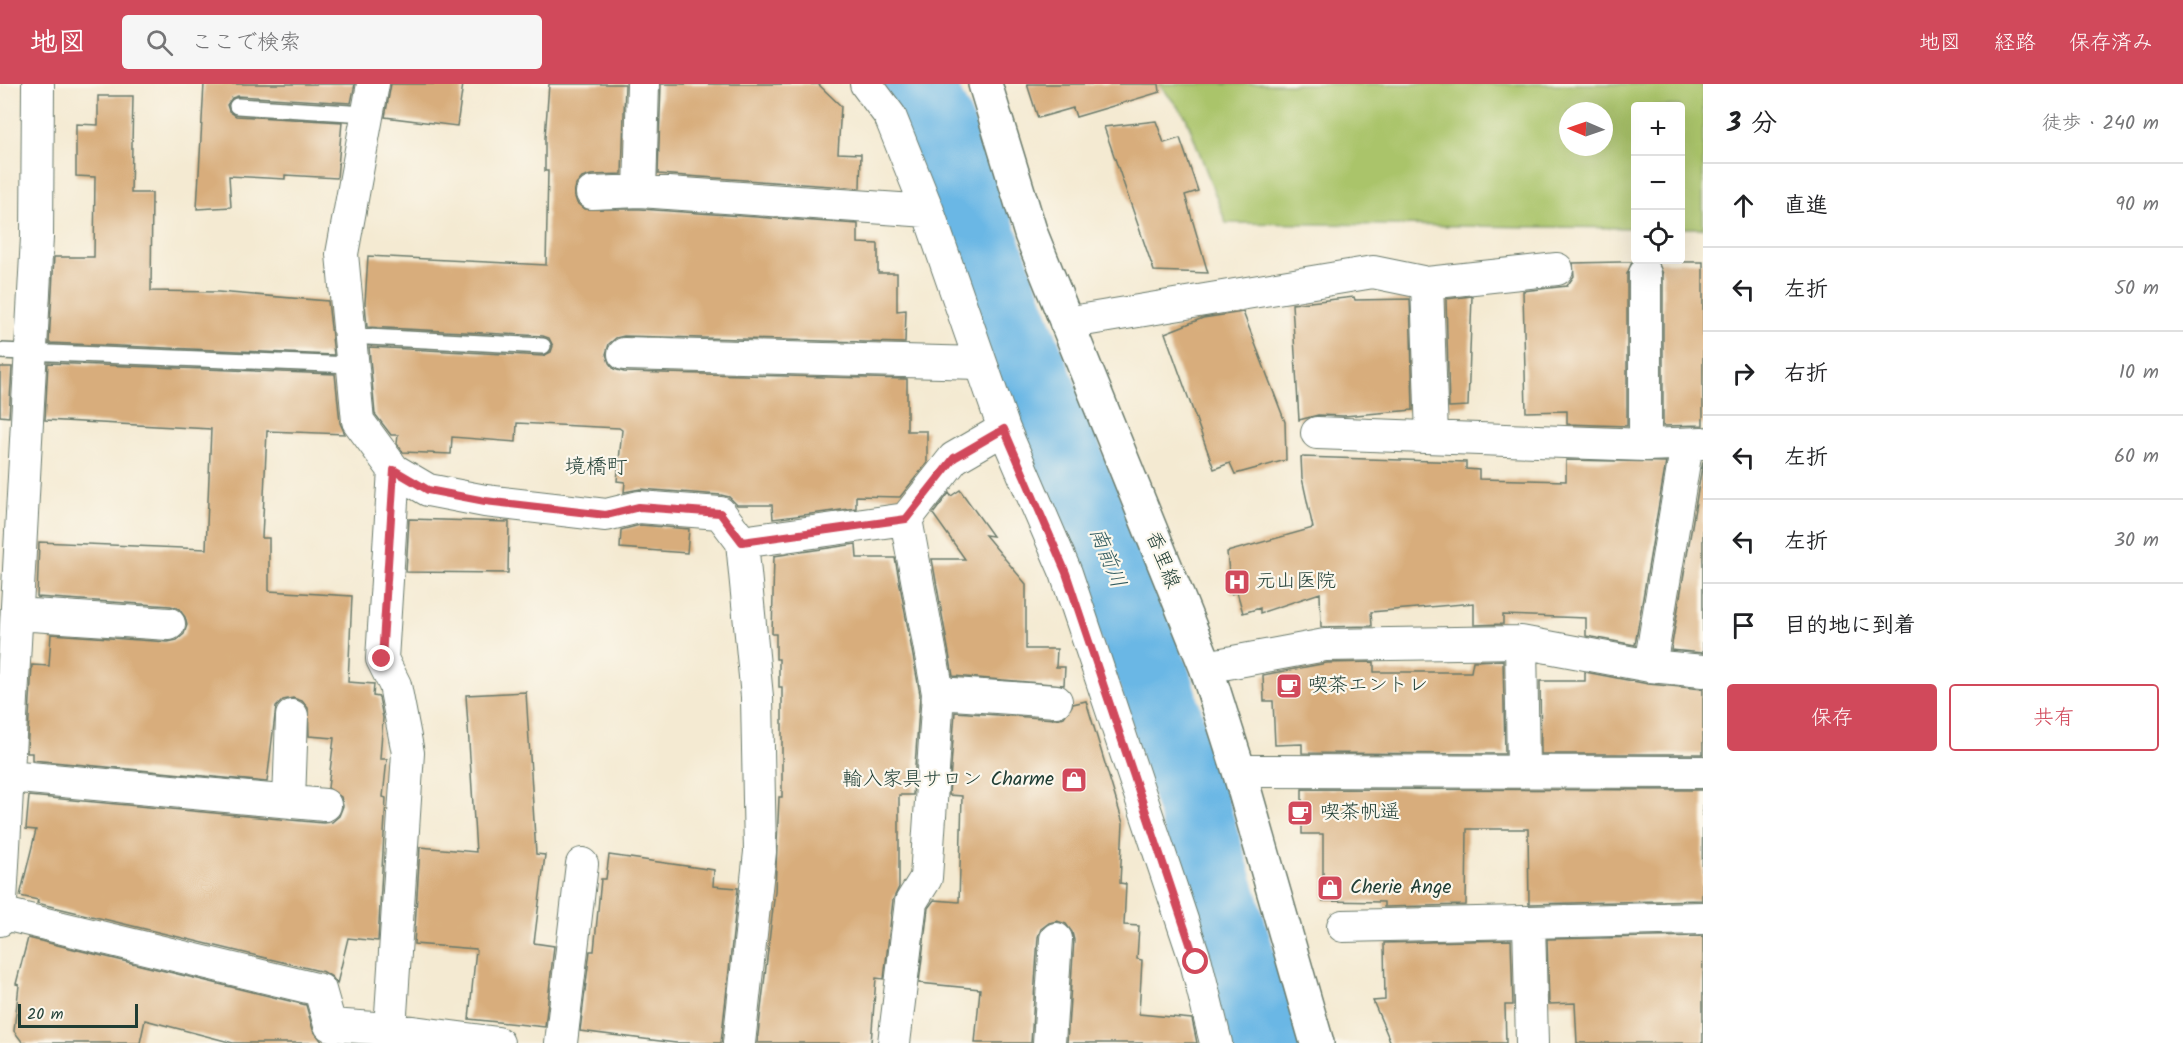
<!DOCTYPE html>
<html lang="ja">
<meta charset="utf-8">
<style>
body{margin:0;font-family:Kalam,"Klee One",sans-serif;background:#f6f6f6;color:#202124}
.controls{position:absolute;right:18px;top:18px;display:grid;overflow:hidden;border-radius:6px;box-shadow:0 6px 24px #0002}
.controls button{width:54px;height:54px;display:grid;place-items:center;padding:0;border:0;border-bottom:2px solid #e0e0e0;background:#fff;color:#202124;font:30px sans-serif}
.compass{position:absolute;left:1559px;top:18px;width:54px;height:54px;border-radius:50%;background:#fff;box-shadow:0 6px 24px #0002;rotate:272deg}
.scale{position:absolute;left:18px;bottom:15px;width:120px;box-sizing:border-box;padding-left:6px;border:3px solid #1f3d34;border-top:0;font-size:16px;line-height:21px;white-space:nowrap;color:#1f3d34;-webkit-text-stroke:4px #fbf7ec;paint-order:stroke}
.stop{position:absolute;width:18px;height:18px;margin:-14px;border:4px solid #d1495b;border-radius:50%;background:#fff}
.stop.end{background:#d1495b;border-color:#fff;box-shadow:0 2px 6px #0008}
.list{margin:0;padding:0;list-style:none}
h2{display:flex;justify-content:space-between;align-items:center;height:78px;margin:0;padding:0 24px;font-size:26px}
h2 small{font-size:20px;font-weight:400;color:#757577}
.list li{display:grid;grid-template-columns:39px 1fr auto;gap:18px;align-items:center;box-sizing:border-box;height:84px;padding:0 24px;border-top:2px solid #e0e0e0}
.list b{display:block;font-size:22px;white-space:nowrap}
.list em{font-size:20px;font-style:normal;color:#757577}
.actions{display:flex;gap:12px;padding:18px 24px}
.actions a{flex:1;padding:14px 0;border:2px solid #d1495b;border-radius:6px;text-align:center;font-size:21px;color:#d1495b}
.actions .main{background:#d1495b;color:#fff}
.icon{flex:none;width:33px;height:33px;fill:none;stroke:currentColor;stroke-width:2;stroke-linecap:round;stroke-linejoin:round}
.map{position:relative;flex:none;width:1703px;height:959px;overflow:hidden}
header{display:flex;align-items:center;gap:36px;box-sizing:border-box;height:84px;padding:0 30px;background:#d1495b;color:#fff}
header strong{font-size:28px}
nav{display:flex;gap:33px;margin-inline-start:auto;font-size:21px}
.search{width:420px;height:54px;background:#f6f6f6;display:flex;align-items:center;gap:15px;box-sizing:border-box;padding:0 21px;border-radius:6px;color:#757577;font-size:22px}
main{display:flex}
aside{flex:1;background:#fff}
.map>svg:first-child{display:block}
</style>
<header>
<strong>地図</strong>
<div class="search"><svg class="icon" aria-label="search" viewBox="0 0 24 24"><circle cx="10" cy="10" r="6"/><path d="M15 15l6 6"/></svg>ここで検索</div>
<nav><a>地図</a><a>経路</a><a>保存済み</a></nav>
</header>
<main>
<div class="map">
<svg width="1703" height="959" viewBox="0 0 1703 959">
<rect width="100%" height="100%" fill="#fbf7ec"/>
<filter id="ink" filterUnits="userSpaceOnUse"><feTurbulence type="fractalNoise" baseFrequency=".0167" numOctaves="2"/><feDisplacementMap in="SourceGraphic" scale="12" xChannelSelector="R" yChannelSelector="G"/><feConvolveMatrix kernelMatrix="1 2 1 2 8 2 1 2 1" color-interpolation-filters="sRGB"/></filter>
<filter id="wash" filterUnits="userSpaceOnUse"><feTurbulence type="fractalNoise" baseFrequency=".008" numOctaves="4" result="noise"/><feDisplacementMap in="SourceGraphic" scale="24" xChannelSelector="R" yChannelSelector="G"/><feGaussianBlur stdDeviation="1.35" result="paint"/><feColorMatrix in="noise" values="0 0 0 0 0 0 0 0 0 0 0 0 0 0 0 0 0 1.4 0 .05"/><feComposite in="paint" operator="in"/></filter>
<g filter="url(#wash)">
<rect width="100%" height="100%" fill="#f4ead2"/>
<path fill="#aac46a" stroke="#64804f" stroke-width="1.5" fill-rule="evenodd" d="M 1159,0 L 1703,0 L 1703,144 L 1681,144 L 1680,22 L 1636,22 L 1635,144 L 1226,139 L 1186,33 ZM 1568,27 L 1604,27 L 1604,63 L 1568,63 Z"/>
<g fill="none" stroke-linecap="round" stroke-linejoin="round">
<path stroke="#6bb7e5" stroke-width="72" d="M 918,0 L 950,69 L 1010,231 L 1154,593 L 1265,959"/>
</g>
<g id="blocks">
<path fill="#d8ad7b" d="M 204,0 L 355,0 L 351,19 L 238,12 L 232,14 L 227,21 L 229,27 L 236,32 L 342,38 L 337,94 L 285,91 L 285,95 L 229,92 L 231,123 L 197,125 Z
M 391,0 L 463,0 L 457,42 L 385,33 Z
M 549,0 L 625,0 L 622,90 L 591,91 L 582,94 L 576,101 L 574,110 L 577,119 L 584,125 L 640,125 L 858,140 L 858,159 L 878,160 L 878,189 L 897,189 L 897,227 L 906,226 L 905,259 L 624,252 L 616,254 L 609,260 L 606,270 L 609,279 L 614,285 L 624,288 L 907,295 L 907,347 L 927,347 L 927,379 L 900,413 L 856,412 L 856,424 L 773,435 L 772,421 L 737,421 L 729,413 L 721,411 L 640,405 L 624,408 L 625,398 L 617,397 L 622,346 L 619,344 L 517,339 L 516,358 L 452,353 L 451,370 L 403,368 L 397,360 L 398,351 L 391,351 L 375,330 L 369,263 L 543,272 L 551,268 L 553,262 L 549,254 L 543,252 L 367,243 L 365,219 L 368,172 L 546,181 L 548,87 L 545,87 L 545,54 Z
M 661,0 L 818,0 L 841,22 L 838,69 L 861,70 L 860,104 L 658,90 Z
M 1027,0 L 1159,0 L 1160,8 L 1076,33 L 1073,24 L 1038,34 Z
M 98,12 L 133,12 L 131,109 L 152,109 L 151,207 L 218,208 L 328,217 L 334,271 L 49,259 L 54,173 L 94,173 L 95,93 L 76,92 L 76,40 L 98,41 Z
M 1156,37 L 1164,59 L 1180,54 L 1198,107 L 1185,111 L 1208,189 L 1154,187 L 1104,43 Z
M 1621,178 L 1632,178 L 1627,190 L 1627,342 L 1567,340 L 1567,327 L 1526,328 L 1523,207 L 1567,202 L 1574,192 L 1573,179 Z
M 1658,178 L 1703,178 L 1703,341 L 1663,342 L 1663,190 Z
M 1472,212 L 1468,322 L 1449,323 L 1446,215 Z
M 1354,213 L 1355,216 L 1410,215 L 1413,326 L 1344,332 L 1318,331 L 1299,336 L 1292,220 Z
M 1243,228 L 1285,338 L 1286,376 L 1235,390 L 1230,379 L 1214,385 L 1165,249 L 1203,234 Z
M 48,279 L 335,290 L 340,339 L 345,350 L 267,347 L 262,454 L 269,454 L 269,507 L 352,512 L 348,598 L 374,600 L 373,612 L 379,613 L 383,634 L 380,675 L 387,675 L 383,713 L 386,714 L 378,857 L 348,854 L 337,900 L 332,893 L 324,888 L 37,819 L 38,816 L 20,812 L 36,746 L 26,745 L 29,712 L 323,739 L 332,738 L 339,732 L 343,722 L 341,713 L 328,704 L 334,654 L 309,652 L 308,624 L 302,617 L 293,614 L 283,616 L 276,623 L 267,698 L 32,676 L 32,669 L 27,669 L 32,581 L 49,582 L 51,550 L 168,558 L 177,556 L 184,550 L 187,541 L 185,533 L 179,525 L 171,522 L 37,513 L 39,458 L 206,465 L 211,345 L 45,336 Z
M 0,283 L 12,283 L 9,333 L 0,332 Z
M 1301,373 L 1466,378 L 1466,385 L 1479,386 L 1479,395 L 1566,397 L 1566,376 L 1666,378 L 1635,561 L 1586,552 L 1586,534 L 1503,531 L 1503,540 L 1474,541 L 1474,519 L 1371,528 L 1372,542 L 1321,543 L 1320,509 L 1260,529 L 1260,524 L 1243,529 L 1237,508 L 1231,510 L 1227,468 L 1313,444 L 1302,394 Z
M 1703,377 L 1703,569 L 1671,566 Z
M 960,406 L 993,452 L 985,451 L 1026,500 L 1026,565 L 1057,565 L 1056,583 L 1065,583 L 1064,601 L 953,592 L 932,475 L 965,475 L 933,430 L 949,409 L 951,412 Z
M 409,435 L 509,438 L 508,489 L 406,488 Z
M 640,441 L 689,445 L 687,469 L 620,464 L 621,446 Z
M 856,460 L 857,474 L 895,474 L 920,610 L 913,711 L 899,711 L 899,803 L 893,816 L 884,895 L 876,894 L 871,959 L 757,959 L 775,807 L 779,713 L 782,713 L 782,603 L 779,603 L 779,575 L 776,575 L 776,550 L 772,550 L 774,472 Z
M 1503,576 L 1505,670 L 1302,669 L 1302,660 L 1275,661 L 1273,617 L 1264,617 L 1263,591 L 1327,579 L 1374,578 L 1374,588 L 1471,588 L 1473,577 Z
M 1585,588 L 1648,600 L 1703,605 L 1703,670 L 1541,670 L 1540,597 L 1585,597 Z
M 526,608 L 536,770 L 545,771 L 534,859 L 554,862 L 545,943 L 469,935 L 476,865 L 414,860 L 420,763 L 476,768 L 466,611 Z
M 1086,617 L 1123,739 L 1120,799 L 1126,800 L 1124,841 L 1139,842 L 1137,875 L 1142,876 L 1139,930 L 1192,935 L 1197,959 L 1067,959 L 1074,856 L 1072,848 L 1066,840 L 1057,837 L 1049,839 L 1041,845 L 1038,853 L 1031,959 L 975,959 L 980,905 L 919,899 L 928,824 L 934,816 L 959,818 L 962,712 L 949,711 L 955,628 L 1055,635 L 1064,633 L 1073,620 Z
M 1302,705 L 1703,706 L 1702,816 L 1529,820 L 1528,745 L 1467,745 L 1466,821 L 1384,823 L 1384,818 L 1323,817 L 1323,750 L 1302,750 Z
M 609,771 L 714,786 L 713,802 L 738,804 L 721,959 L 676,959 L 580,947 L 590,867 L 594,867 L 601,795 L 606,795 Z
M 1703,852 L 1703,959 L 1577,959 L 1575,919 L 1549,920 L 1547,855 Z
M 28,854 L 306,921 L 313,946 L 323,959 L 233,959 L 145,936 L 140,959 L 23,959 L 14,947 L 19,901 L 16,900 Z
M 1511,856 L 1513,921 L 1505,921 L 1506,959 L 1391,959 L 1373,917 L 1385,916 L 1384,859 Z"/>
</g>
</g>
<g filter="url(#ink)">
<use href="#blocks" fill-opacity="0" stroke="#6a7a6b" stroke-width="1.5"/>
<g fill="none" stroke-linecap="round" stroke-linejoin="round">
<g stroke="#6a7a6b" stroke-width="18">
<path id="service" d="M 237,22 L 366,30
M 349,252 L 543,262
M 0,267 L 352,281"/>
</g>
<g stroke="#6a7a6b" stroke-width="34">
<path id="minor" d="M 373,0 L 342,170 L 358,337 L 394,386 L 382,575 L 395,601 L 408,669 L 390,945
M 866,0 L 890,32 L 928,127 L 1004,345 L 1066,489 L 1196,878 L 1216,959
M 640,107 L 643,0
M 592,109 L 640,107 L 928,127
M 1645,190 L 1645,361
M 1427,199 L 1432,353
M 1066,239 L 1373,188 L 1427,199 L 1557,185
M 624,270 L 981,279
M 1317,349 L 1645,361 L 1703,359
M 394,386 L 428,406 L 485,417 L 606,431 L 639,423 L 720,429 L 742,458
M 17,530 L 169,540
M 1521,558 L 1523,686
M 1650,582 L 1687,360
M 1206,583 L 1325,561 L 1521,558 L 1650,582 L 1703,587
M 938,609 L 1056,617
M 1239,687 L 1703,688
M 8,692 L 325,721
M 289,717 L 292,632
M 0,829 L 320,906 L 330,941 L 390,945 L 498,959
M 0,836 L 37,153 L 38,0
M 1529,839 L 1532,959
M 1343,842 L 1703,834
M 561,959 L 582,780
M 739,959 L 760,768 L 757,613 L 742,458 L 906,435
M 894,959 L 911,818 L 926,794 L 938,609 L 906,435 L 954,374 L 1004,345
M 1049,959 L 1056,855"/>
</g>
<g stroke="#6a7a6b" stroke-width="36">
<path id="tertiary" d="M 985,0 L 1031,150 L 1206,583 L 1239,687 L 1317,959"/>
</g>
<use href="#service" stroke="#fff" stroke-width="15"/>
<use href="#minor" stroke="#fff" stroke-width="32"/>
<use href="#tertiary" stroke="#fff" stroke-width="33"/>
</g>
</g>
<g fill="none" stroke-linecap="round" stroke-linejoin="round" filter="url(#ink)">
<path stroke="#d1495b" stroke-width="8" d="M 382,575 L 394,386 L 428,406 L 485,417 L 606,431 L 639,423 L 720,429 L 742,458 L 906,435 L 954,374 L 1004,345 L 1066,489 L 1196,878"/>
</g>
<defs>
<g id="hospital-square" transform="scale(1.35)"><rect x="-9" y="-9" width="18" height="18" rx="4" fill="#d1495b" stroke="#fbf7ec"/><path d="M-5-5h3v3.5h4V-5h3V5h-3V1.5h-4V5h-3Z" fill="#fff"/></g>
<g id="cafe-square" transform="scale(1.35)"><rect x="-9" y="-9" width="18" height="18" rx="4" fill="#d1495b" stroke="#fbf7ec"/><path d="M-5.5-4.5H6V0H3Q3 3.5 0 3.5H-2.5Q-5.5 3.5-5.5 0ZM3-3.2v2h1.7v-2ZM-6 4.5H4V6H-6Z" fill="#fff"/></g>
<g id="shop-square" transform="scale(1.35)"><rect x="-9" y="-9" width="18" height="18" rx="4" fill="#d1495b" stroke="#fbf7ec"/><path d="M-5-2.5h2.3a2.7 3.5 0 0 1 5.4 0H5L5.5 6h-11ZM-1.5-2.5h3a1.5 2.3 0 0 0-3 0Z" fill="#fff"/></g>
</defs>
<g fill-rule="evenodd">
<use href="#hospital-square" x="1237" y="498"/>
<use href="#cafe-square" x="1289" y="602"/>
<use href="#shop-square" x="1074" y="696"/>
<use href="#cafe-square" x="1300" y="729"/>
<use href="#shop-square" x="1330" y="804"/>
</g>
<g text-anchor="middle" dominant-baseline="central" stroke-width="4.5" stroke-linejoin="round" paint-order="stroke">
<g font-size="20" fill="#1f3d34" stroke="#fbf7ec">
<text transform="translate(1162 476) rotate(68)">香里線</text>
</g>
<g font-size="20" fill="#1f3d34" stroke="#fbf7ec" text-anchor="start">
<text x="1256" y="498">元山医院</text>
<text x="1308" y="602">喫茶エントレ</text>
<text x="1054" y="696" text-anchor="end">輸入家具サロン Charme</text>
<text x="1320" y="729">喫茶帆遥</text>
<text x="1350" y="804">Cherie Ange</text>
</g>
<g font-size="21" fill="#1f3d34" stroke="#fbf7ec">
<text x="596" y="383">境橋町</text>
</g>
<g font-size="21" font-style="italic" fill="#325c60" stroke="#fbf7ec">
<text transform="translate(1107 474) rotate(68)">南前川</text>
</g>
</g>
</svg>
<div class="controls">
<button>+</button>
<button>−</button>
<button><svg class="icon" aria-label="locate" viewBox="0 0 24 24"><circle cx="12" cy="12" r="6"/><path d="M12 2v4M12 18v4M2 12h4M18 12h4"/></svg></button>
</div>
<svg class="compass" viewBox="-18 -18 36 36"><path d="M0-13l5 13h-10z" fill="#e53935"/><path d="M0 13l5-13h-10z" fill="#757577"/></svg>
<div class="scale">20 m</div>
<div class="stop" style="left:1196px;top:878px"></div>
<div class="stop end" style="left:382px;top:575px"></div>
</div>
<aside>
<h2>3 分<small>徒歩 · 240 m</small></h2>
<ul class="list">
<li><svg class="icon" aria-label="ahead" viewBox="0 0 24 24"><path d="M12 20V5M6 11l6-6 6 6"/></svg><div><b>直進</b></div><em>90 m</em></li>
<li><svg class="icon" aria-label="left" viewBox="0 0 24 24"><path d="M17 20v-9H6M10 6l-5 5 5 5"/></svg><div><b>左折</b></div><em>50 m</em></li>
<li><svg class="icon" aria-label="right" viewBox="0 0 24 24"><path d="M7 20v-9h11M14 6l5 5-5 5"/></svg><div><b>右折</b></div><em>10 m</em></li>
<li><svg class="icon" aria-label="left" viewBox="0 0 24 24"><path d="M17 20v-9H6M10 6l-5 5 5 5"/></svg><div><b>左折</b></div><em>60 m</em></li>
<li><svg class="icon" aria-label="left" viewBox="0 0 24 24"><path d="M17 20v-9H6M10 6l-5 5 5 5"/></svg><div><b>左折</b></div><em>30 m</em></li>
<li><svg class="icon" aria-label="arrive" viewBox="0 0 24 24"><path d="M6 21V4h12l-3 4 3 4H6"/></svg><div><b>目的地に到着</b></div></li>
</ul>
<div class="actions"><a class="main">保存</a><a>共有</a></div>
</aside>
</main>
